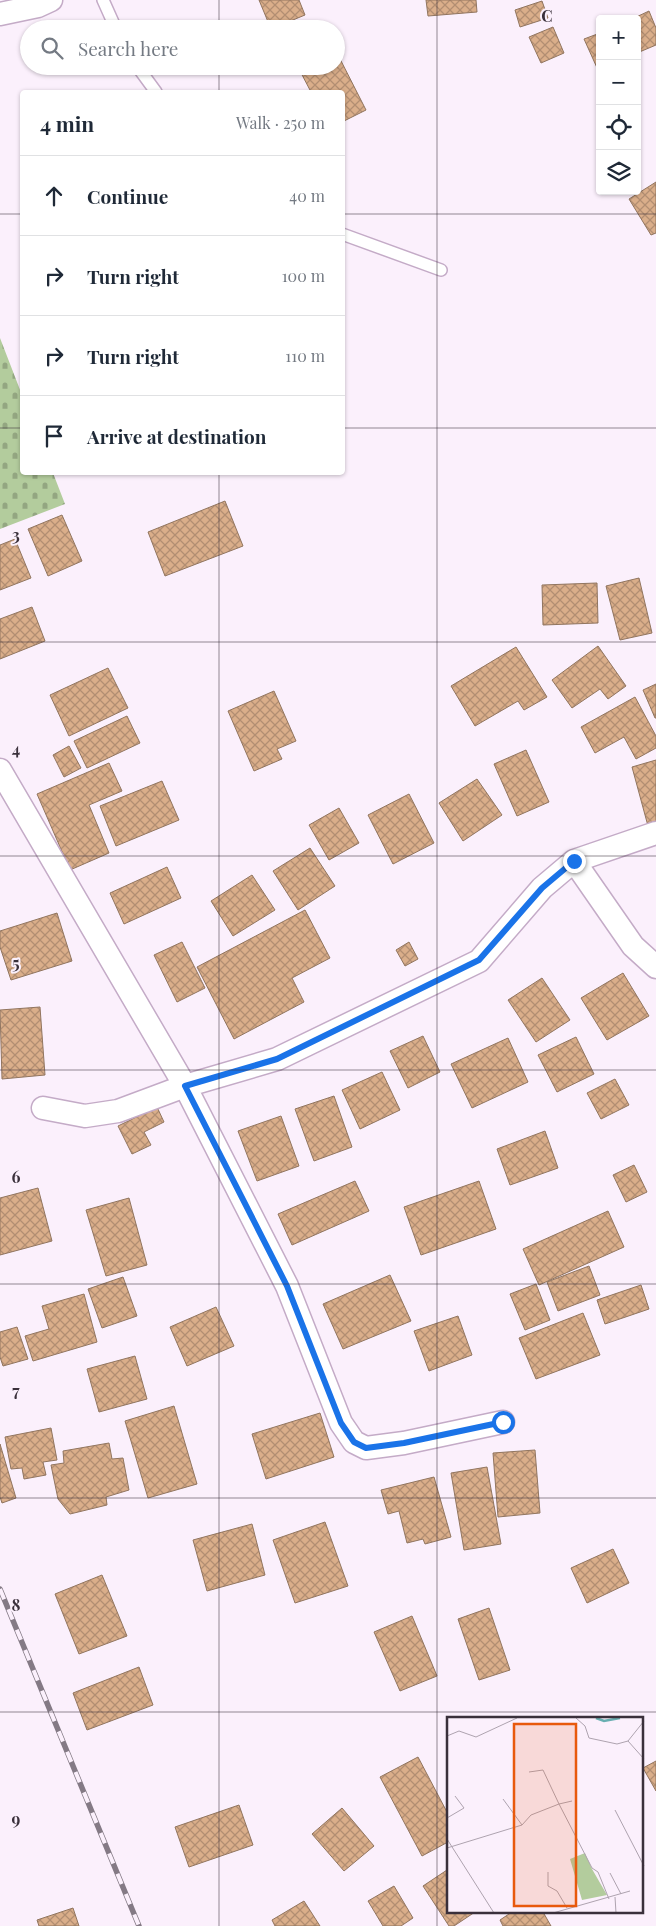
<!DOCTYPE html>
<meta charset="utf-8">
<style>
body{margin:0;font-family:"Playfair Display",serif;background:#f6f6f7;color:#1f2937}
.controls{position:absolute;right:15px;top:15px;display:grid;overflow:hidden;border-radius:5px;box-shadow:0 1px 4px #0004}
.controls button{width:45px;height:45px;display:grid;place-items:center;padding:0;border:0;border-bottom:1px solid #e0e1e3;background:#fff;color:#1f2937;font:25px sans-serif}
.stop{position:absolute;width:15px;height:15px;margin:-11px;border:4px solid #1a73e8;border-radius:50%;background:#fff}
.stop.end{background:#1a73e8;border-color:#fff;box-shadow:0 1px 5px #0008}
.list{margin:0;padding:0;list-style:none}
h2{display:flex;justify-content:space-between;align-items:center;height:65px;margin:0;padding:0 20px;font-size:21px}
h2 small{font-size:16px;font-weight:400;color:#747a83}
.list li{display:grid;grid-template-columns:32px 1fr auto;gap:15px;align-items:center;box-sizing:border-box;height:80px;padding:0 20px;border-top:1px solid #e0e1e3}
.list b{display:block;font-size:19px;white-space:nowrap}
.list em{font-size:16px;font-style:normal;color:#747a83}
.icon{flex:none;width:28px;height:28px;fill:none;stroke:currentColor;stroke-width:2;stroke-linecap:round;stroke-linejoin:round}
.map{position:relative;flex:none;width:656px;height:1926px;overflow:hidden}
.search{position:absolute;background:#fff;box-shadow:0 1px 4px #0004;left:20px;top:20px;width:325px;height:55px;display:flex;align-items:center;gap:12px;box-sizing:border-box;padding:0 18px;border-radius:28px;color:#747a83;font-size:19px}
.panel{position:absolute;background:#fff;box-shadow:0 1px 4px #0004;left:20px;top:90px;width:325px;height:385px;border-radius:5px}
.map>svg:first-child{display:block}
</style>
<div class="map">
<svg width="656" height="1926" viewBox="0 0 656 1926">
<defs>
<pattern id="cemetery-stones" width="16" height="16" patternUnits="userSpaceOnUse" patternTransform="scale(1.25)"><rect width="16" height="16" fill="#b3cc9d"/><path d="M2 7V4a2 2 0 0 1 4 0v3zM10 15v-3a2 2 0 0 1 4 0v3z" fill="#93a681"/></pattern>
<pattern id="building-cross-hatch" width="8" height="8" patternUnits="userSpaceOnUse" patternTransform="scale(1.25)"><rect width="8" height="8" fill="#daae8a"/><path d="M0 0l8 8M0 8l8-8" fill="none" stroke="#b28e72"/></pattern>
</defs>
<rect width="100%" height="100%" fill="#fbf0fc"/>
<path fill="url(#cemetery-stones)" d="M 0,338 L 22,395 L 22,472 L 53,473 L 65,504 L 0,529 Z"/>
<path fill="url(#building-cross-hatch)" stroke="#91755f" d="M 259,0 L 299,0 L 305,15 L 271,29 Z
M 426,0 L 476,0 L 477,12 L 428,16 Z
M 542,1 L 548,18 L 520,27 L 515,10 Z
M 649,11 L 656,28 L 656,45 L 637,53 L 637,19 L 632,19 Z
M 553,27 L 564,53 L 541,63 L 529,37 Z
M 600,33 L 600,69 L 598,70 L 584,39 Z
M 336,51 L 366,110 L 342,122 L 342,92 L 311,92 L 299,69 L 304,66 L 336,66 Z
M 656,182 L 656,233 L 651,235 L 629,199 Z
M 225,501 L 243,546 L 165,576 L 148,532 Z
M 62,515 L 82,561 L 48,576 L 28,529 Z
M 15,539 L 31,578 L 0,590 L 0,545 Z
M 639,578 L 652,633 L 620,640 L 606,586 Z
M 597,583 L 598,623 L 543,625 L 542,585 Z
M 32,607 L 45,641 L 0,659 L 0,619 Z
M 598,646 L 626,686 L 608,699 L 600,689 L 572,708 L 552,680 Z
M 516,647 L 547,697 L 524,710 L 518,701 L 475,726 L 451,686 Z
M 108,668 L 128,708 L 69,736 L 50,695 Z
M 656,684 L 656,718 L 655,718 L 643,690 Z
M 274,691 L 296,741 L 277,749 L 282,759 L 254,771 L 228,711 Z
M 635,697 L 656,736 L 656,748 L 636,759 L 624,737 L 595,753 L 581,727 Z
M 127,716 L 140,743 L 87,768 L 74,741 Z
M 69,746 L 81,768 L 64,777 L 53,755 Z
M 526,750 L 549,802 L 517,816 L 494,764 Z
M 656,760 L 656,823 L 648,826 L 632,767 Z
M 109,763 L 122,791 L 89,805 L 109,853 L 70,870 L 37,794 Z
M 477,779 L 502,815 L 463,841 L 439,803 Z
M 162,781 L 179,820 L 116,846 L 100,806 Z
M 409,794 L 434,843 L 393,864 L 368,815 Z
M 339,808 L 359,843 L 329,860 L 309,825 Z
M 310,848 L 335,886 L 298,910 L 273,871 Z
M 167,867 L 181,898 L 124,924 L 110,893 Z
M 252,875 L 275,910 L 233,936 L 211,901 Z
M 305,910 L 330,958 L 292,978 L 304,1002 L 234,1039 L 197,967 Z
M 57,913 L 72,961 L 11,980 L 0,947 L 0,931 Z
M 182,942 L 205,988 L 177,1002 L 154,955 Z
M 409,942 L 418,959 L 405,966 L 396,950 Z
M 623,973 L 649,1016 L 607,1040 L 581,998 Z
M 542,978 L 570,1020 L 536,1042 L 508,1000 Z
M 40,1007 L 45,1075 L 2,1079 L 0,1010 Z
M 423,1036 L 440,1072 L 408,1088 L 390,1051 Z
M 576,1037 L 594,1074 L 557,1092 L 538,1055 Z
M 508,1038 L 528,1082 L 472,1108 L 451,1064 Z
M 382,1072 L 400,1110 L 360,1129 L 342,1090 Z
M 615,1079 L 629,1105 L 601,1119 L 587,1093 Z
M 334,1096 L 352,1147 L 314,1161 L 295,1109 Z
M 157,1107 L 164,1122 L 144,1132 L 151,1145 L 132,1154 L 118,1126 Z
M 281,1116 L 299,1166 L 257,1181 L 238,1131 Z
M 545,1131 L 558,1168 L 510,1185 L 497,1149 Z
M 634,1165 L 647,1192 L 626,1202 L 613,1175 Z
M 355,1181 L 369,1211 L 292,1245 L 278,1214 Z
M 479,1181 L 496,1229 L 421,1255 L 404,1207 Z
M 38,1188 L 52,1241 L 0,1255 L 0,1198 Z
M 129,1198 L 147,1265 L 106,1276 L 86,1210 Z
M 608,1211 L 624,1247 L 539,1285 L 523,1249 Z
M 589,1266 L 600,1295 L 558,1311 L 547,1282 Z
M 390,1275 L 411,1321 L 343,1349 L 323,1304 Z
M 123,1277 L 137,1316 L 102,1328 L 88,1289 Z
M 536,1284 L 550,1320 L 525,1330 L 510,1294 Z
M 641,1285 L 649,1309 L 605,1324 L 597,1300 Z
M 84,1294 L 97,1342 L 33,1361 L 25,1336 L 49,1329 L 42,1306 Z
M 216,1307 L 234,1346 L 187,1366 L 170,1327 Z
M 583,1313 L 600,1355 L 536,1379 L 519,1338 Z
M 458,1316 L 472,1355 L 429,1371 L 414,1331 Z
M 17,1327 L 28,1359 L 3,1366 L 0,1357 L 0,1332 Z
M 135,1356 L 147,1399 L 99,1412 L 87,1369 Z
M 174,1406 L 197,1484 L 148,1498 L 125,1421 Z
M 320,1413 L 334,1457 L 266,1479 L 252,1434 Z
M 51,1428 L 57,1460 L 43,1462 L 46,1475 L 24,1479 L 22,1468 L 11,1469 L 5,1437 Z
M 109,1443 L 112,1459 L 123,1458 L 129,1490 L 106,1497 L 107,1505 L 70,1514 L 58,1499 L 51,1465 L 64,1463 L 63,1451 Z
M 0,1444 L 16,1498 L 2,1503 L 0,1497 Z
M 535,1450 L 540,1513 L 498,1517 L 493,1453 Z
M 487,1467 L 501,1544 L 464,1550 L 451,1473 Z
M 434,1477 L 451,1537 L 425,1544 L 423,1539 L 407,1543 L 399,1511 L 388,1514 L 381,1490 Z
M 325,1522 L 348,1586 L 295,1603 L 273,1540 Z
M 252,1524 L 265,1575 L 207,1591 L 193,1540 Z
M 613,1549 L 629,1583 L 587,1603 L 571,1568 Z
M 102,1575 L 127,1636 L 79,1654 L 55,1594 Z
M 489,1608 L 510,1670 L 479,1680 L 458,1619 Z
M 412,1616 L 437,1676 L 400,1691 L 374,1632 Z
M 139,1667 L 153,1705 L 87,1730 L 73,1693 Z
M 418,1757 L 448,1814 L 448,1842 L 422,1856 L 380,1777 Z
M 656,1761 L 656,1791 L 643,1768 Z
M 239,1805 L 253,1845 L 189,1867 L 175,1827 Z
M 342,1808 L 374,1846 L 344,1871 L 312,1834 Z
M 447,1870 L 448,1872 L 448,1912 L 475,1912 L 454,1926 L 449,1926 L 423,1886 Z
M 394,1886 L 413,1918 L 401,1926 L 383,1926 L 368,1901 Z
M 304,1901 L 320,1926 L 275,1926 L 272,1920 Z
M 73,1908 L 79,1926 L 39,1926 L 37,1920 Z
M 512,1912 L 543,1912 L 551,1926 L 503,1926 L 500,1920 Z"/>
<g fill="none" stroke-linecap="round" stroke-linejoin="round">
<g stroke="#c4abc7" stroke-width="14">
<path id="lane" d="M 103,0 L 116,29
M 137,66 L 156,92
M 342,234 L 441,270"/>
</g>
<g stroke="#c4abc7" stroke-width="25">
<path id="street" d="M 0,14 L 38,6 L 51,0
M 0,770 L 185,1086 L 277,1059 L 479,961 L 542,888 L 574,861 L 656,833
M 574,861 L 633,946 L 656,967
M 43,1108 L 85,1116 L 118,1111 L 185,1086 L 287,1286 L 341,1423 L 354,1442 L 366,1448 L 404,1443 L 503,1422"/>
</g>
<use href="#lane" stroke="#fff" stroke-width="11"/>
<use href="#street" stroke="#fff" stroke-width="22"/>
<g stroke="#847a85" stroke-width="5.5">
<path id="rail" d="M 0,1589 L 139,1926"/>
</g>
<use href="#rail" stroke="#fbf0fc" stroke-width="4" stroke-dasharray="11" stroke-linecap="butt"/>
</g>
<g fill="none" stroke-linecap="round" stroke-linejoin="round">
<path stroke="#1a73e8" stroke-width="6" d="M 503,1422 L 404,1443 L 366,1448 L 354,1442 L 341,1423 L 287,1286 L 185,1086 L 277,1059 L 479,960 L 542,888 L 574,861"/>
</g>
<path fill="none" stroke="#3a303b" stroke-width="1" stroke-opacity="0.55" d="M 219,0 L 219,29M 437,0 L 437,1926M 219,66 L 219,92M 0,214 L 22,214M 342,214 L 656,214M 0,428 L 22,428M 342,428 L 656,428M 219,472 L 219,1926M 0,642 L 656,642M 0,856 L 656,856M 0,1070 L 656,1070M 0,1284 L 656,1284M 0,1498 L 656,1498M 0,1712 L 656,1712"/>
<g transform="translate(447 1717)">
<rect width="196" height="196" fill="#fbf0fc"/>
<path d="M 138,136 L 145,152 L 160,178 L 135,183 L 123,142 Z" fill="#b3cc9d"/>
<path fill="none" stroke="#68aeb1" stroke-width="2.5" d="M 149,1 L 157,4 L 173,1"/>
<path fill="none" stroke="#aea3af" stroke-width="1" d="M 129,1 L 138,9 L 142,21 L 170,27 L 181,24 L 197,4M 0,19 L 12,14 L 29,20 L 70,1M 181,24 L 197,42M 82,55 L 96,53 L 112,87 L 125,84M 56,82 L 75,108M 168,93 L 197,149M 0,101 L 17,91 L 8,79M 0,122 L 47,196M 0,131 L 75,108 L 84,98 L 112,87 L 145,151 L 151,155 L 162,182M 101,155 L 101,169 L 110,174 L 120,191M 163,156 L 174,177M 168,180 L 169,196M 106,196 L 183,174"/>
<path fill="#e8590c" fill-opacity="0.15" stroke="#e8590c" stroke-width="2.5" d="M 67,7 L 129,7 L 129,189 L 67,189 Z"/>
<rect width="196" height="196" fill="none" stroke="#3a303b" stroke-width="2.5"/>
</g>
<g font-size="16" text-anchor="middle" font-weight="bold" fill="#3a303b" stroke="#fbf0fc" stroke-width="4" stroke-linejoin="round" paint-order="stroke">
<text x="547" y="22">C</text>
<text x="16" y="541">3</text>
<text x="16" y="755">4</text>
<text x="16" y="969">5</text>
<text x="16" y="1183">6</text>
<text x="16" y="1397">7</text>
<text x="16" y="1611">8</text>
<text x="16" y="1825">9</text>
</g>
</svg>
<div class="controls">
<button>+</button>
<button>−</button>
<button><svg class="icon" aria-label="locate" viewBox="0 0 24 24"><circle cx="12" cy="12" r="6"/><path d="M12 2v4M12 18v4M2 12h4M18 12h4"/></svg></button>
<button><svg class="icon" aria-label="layers" viewBox="0 0 24 24"><path d="M12 4l9 5-9 5-9-5zM3 14l9 5 9-5"/></svg></button>
</div>
<div class="stop" style="left:503px;top:1422px"></div>
<div class="stop end" style="left:574px;top:861px"></div>
<div class="search"><svg class="icon" aria-label="search" viewBox="0 0 24 24"><circle cx="10" cy="10" r="6"/><path d="M15 15l6 6"/></svg>Search here</div>
<section class="panel">
<h2>4 min<small>Walk · 250 m</small></h2>
<ul class="list">
<li><svg class="icon" aria-label="ahead" viewBox="0 0 24 24"><path d="M12 20V5M6 11l6-6 6 6"/></svg><div><b>Continue</b></div><em>40 m</em></li>
<li><svg class="icon" aria-label="right" viewBox="0 0 24 24"><path d="M7 20v-9h11M14 6l5 5-5 5"/></svg><div><b>Turn right</b></div><em>100 m</em></li>
<li><svg class="icon" aria-label="right" viewBox="0 0 24 24"><path d="M7 20v-9h11M14 6l5 5-5 5"/></svg><div><b>Turn right</b></div><em>110 m</em></li>
<li><svg class="icon" aria-label="arrive" viewBox="0 0 24 24"><path d="M6 21V4h12l-3 4 3 4H6"/></svg><div><b>Arrive at destination</b></div></li>
</ul>
</section>
</div>
